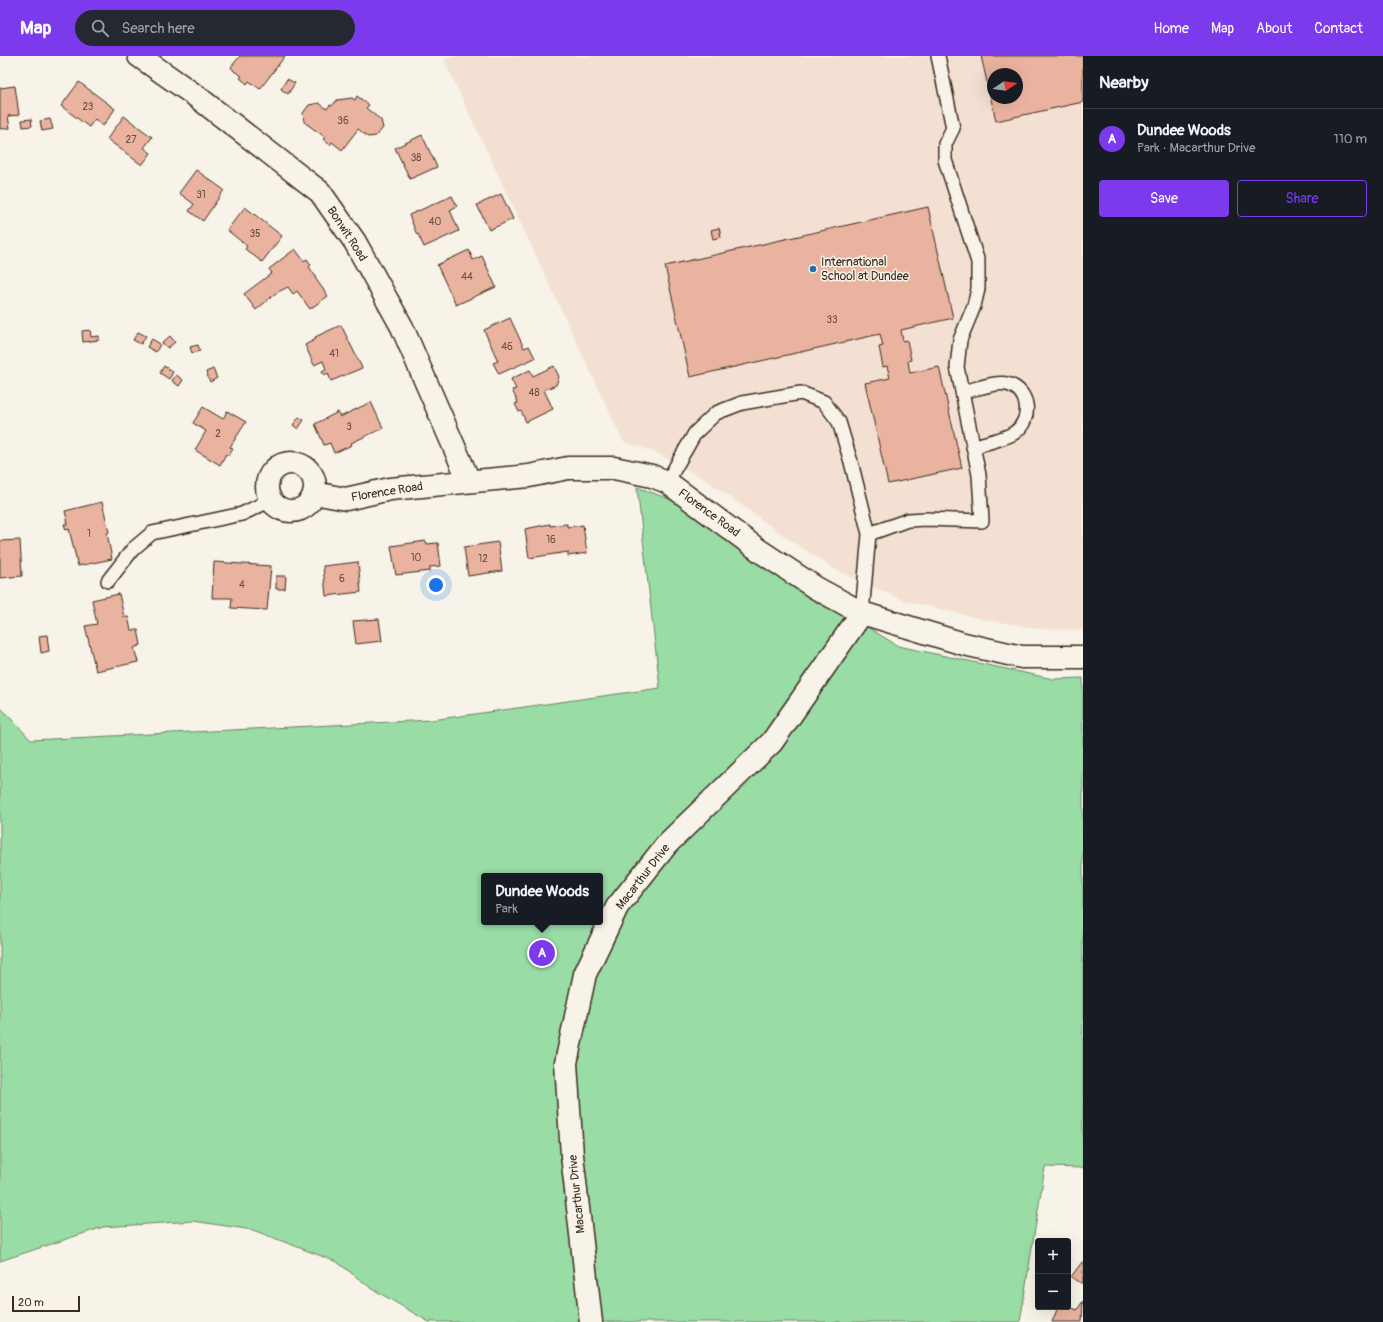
<!DOCTYPE html>
<meta charset="utf-8">
<style>
body{margin:0;font-family:Pangolin,sans-serif;background:#242831;color:#f1f3f6}
.controls{position:absolute;right:12px;bottom:12px;display:grid;overflow:hidden;border-radius:4px;box-shadow:0 4px 16px #0002}
.controls button{width:36px;height:36px;display:grid;place-items:center;padding:0;border:0;border-bottom:1px solid #363941;background:#171b24;color:#f1f3f6;font:20px sans-serif}
.compass{position:absolute;left:987px;top:12px;width:36px;height:36px;border-radius:50%;background:#171b24;box-shadow:0 4px 16px #0002;rotate:77deg}
.scale{position:absolute;left:12px;bottom:10px;width:68px;box-sizing:border-box;padding-left:4px;border:2px solid #3b2a1e;border-top:0;font-size:11px;line-height:14px;white-space:nowrap;color:#3b2a1e;-webkit-text-stroke:3px #f7f3e8;paint-order:stroke}
.you{position:absolute;left:436px;top:529px;width:14px;height:14px;margin:-10px;border:3px solid #fff;border-radius:50%;background:#1a73e8;box-shadow:0 0 0 6px #1a73e833}
.badge{display:grid;place-items:center;width:26px;height:26px;border-radius:50%;background:#7c3aed;color:#fff;font-size:13px;font-weight:700}
.pin{position:absolute;translate:-50% -50%;border:2px solid #fff;box-shadow:0 1px 4px #0006}
.popup{position:absolute;left:481px;top:817px;width:122px;height:52px;box-sizing:border-box;display:grid;place-content:center;border-radius:4px;background:#171b24;filter:drop-shadow(0 1px 3px #0005);font-size:13px;white-space:nowrap;color:#9ea1a6}
.popup b{font-size:15px;color:#f1f3f6}
.popup::after{content:'';position:absolute;left:50%;top:100%;margin-left:-8px;border:8px solid transparent;border-top-color:#171b24}
.list{margin:0;padding:0;list-style:none}
h2{display:flex;justify-content:space-between;align-items:center;height:52px;margin:0;padding:0 16px;font-size:17px}
h2 small{font-size:13px;font-weight:400;color:#9ea1a6}
.list li{display:grid;grid-template-columns:26px 1fr auto;gap:12px;align-items:center;box-sizing:border-box;height:60px;padding:0 16px;border-top:1px solid #363941}
.list b{display:block;font-size:15px;white-space:nowrap}
.list p{margin:0;font-size:13px;white-space:nowrap;color:#9ea1a6}
.list em{font-size:13px;font-style:normal;color:#9ea1a6}
.actions{display:flex;gap:8px;padding:12px 16px}
.actions a{flex:1;padding:9px 0;border:1px solid #7c3aed;border-radius:4px;text-align:center;font-size:14px;color:#7c3aed}
.actions .main{background:#7c3aed;color:#fff}
.icon{flex:none;width:22px;height:22px;fill:none;stroke:currentColor;stroke-width:2;stroke-linecap:round;stroke-linejoin:round}
.map{position:relative;flex:none;width:1083px;height:1266px;overflow:hidden}
header{display:flex;align-items:center;gap:24px;box-sizing:border-box;height:56px;padding:0 20px;background:#7c3aed;color:#fff}
header strong{font-size:19px}
nav{display:flex;gap:22px;margin-inline-start:auto;font-size:14px}
.search{width:280px;height:36px;background:#242831;display:flex;align-items:center;gap:10px;box-sizing:border-box;padding:0 14px;border-radius:22px;color:#9ea1a6;font-size:15px}
main{display:flex}
aside{flex:1;background:#171b24}
.map>svg:first-child{display:block}
</style>
<header>
<strong>Map</strong>
<div class="search"><svg class="icon" aria-label="search" viewBox="0 0 24 24"><circle cx="10" cy="10" r="6"/><path d="M15 15l6 6"/></svg>Search here</div>
<nav><a>Home</a><a>Map</a><a>About</a><a>Contact</a></nav>
</header>
<main>
<div class="map">
<svg width="1083" height="1266" viewBox="0 0 1083 1266">
<rect width="100%" height="100%" fill="#f7f3e8"/>
<filter id="ink" filterUnits="userSpaceOnUse"><feTurbulence type="fractalNoise" baseFrequency=".025" numOctaves="2"/><feDisplacementMap in="SourceGraphic" scale="8" xChannelSelector="R" yChannelSelector="G"/><feConvolveMatrix kernelMatrix="1 2 1 2 8 2 1 2 1" color-interpolation-filters="sRGB"/></filter>
<g filter="url(#ink)">
<path fill="#f3e0d2" fill-rule="evenodd" d="M 455,0 L 1083,0 L 1083,574 L 1043,573 L 986,564 L 905,545 L 838,515 L 791,485 L 708,425 L 656,397 L 623,385 L 444,4 ZM 993,18 L 1017,18 L 1017,42 L 993,42 Z"/>
<path fill="#9adca6" stroke="#6a8362" fill-rule="evenodd" d="M 637,431 L 685,449 L 814,538 L 898,590 L 1053,623 L 1083,622 L 1083,1112 L 1045,1111 L 1020,1266 L 429,1266 L 371,1232 L 337,1206 L 253,1174 L 193,1165 L 103,1171 L 0,1205 L 0,651 L 31,684 L 432,664 L 660,632 ZM 484,820 L 600,820 L 600,866 L 484,866 Z"/>
<path fill="#eab3a0" stroke="#3b2a1e" fill-rule="evenodd" d="M 240,0 L 285,0 L 260,33 L 249,25 L 247,28 L 240,22 L 242,20 L 234,15 L 231,11 Z
M 981,0 L 1083,0 L 1083,46 L 996,65 ZM 993,18 L 1017,18 L 1017,42 L 993,42 Z
M 287,23 L 295,27 L 288,38 L 281,33 Z
M 79,26 L 115,53 L 103,70 L 95,63 L 89,71 L 61,50 Z
M 15,30 L 19,59 L 8,60 L 10,72 L 0,73 L 0,32 Z
M 357,40 L 369,49 L 366,52 L 381,64 L 383,72 L 376,80 L 368,81 L 358,73 L 342,94 L 332,86 L 330,89 L 323,83 L 325,81 L 304,66 L 303,57 L 309,49 L 319,47 L 327,53 L 330,49 L 332,50 L 337,44 L 352,42 L 355,44 Z
M 124,60 L 152,81 L 144,92 L 151,97 L 142,109 L 107,83 Z
M 31,63 L 32,70 L 23,71 L 22,64 Z
M 50,63 L 53,73 L 42,75 L 40,65 Z
M 422,79 L 437,111 L 410,123 L 395,92 Z
M 196,114 L 224,134 L 203,165 L 189,155 L 194,148 L 179,137 Z
M 501,138 L 513,163 L 489,174 L 477,149 Z
M 452,140 L 457,150 L 450,154 L 459,175 L 424,191 L 418,178 L 417,179 L 409,159 Z
M 245,151 L 282,180 L 262,206 L 245,193 L 247,190 L 227,174 Z
M 928,151 L 953,262 L 901,274 L 903,285 L 907,284 L 911,304 L 908,305 L 910,317 L 939,311 L 962,412 L 888,428 L 865,327 L 890,322 L 887,310 L 883,311 L 879,291 L 883,290 L 880,278 L 690,321 L 665,210 Z
M 719,172 L 721,181 L 713,183 L 711,174 Z
M 295,193 L 304,205 L 307,203 L 311,209 L 309,211 L 316,221 L 315,222 L 328,240 L 310,253 L 297,235 L 293,238 L 288,231 L 276,237 L 256,254 L 244,238 L 272,217 L 269,213 Z
M 469,194 L 473,204 L 482,200 L 496,231 L 456,249 L 437,209 Z
M 510,262 L 524,292 L 529,290 L 535,302 L 499,318 L 493,307 L 498,305 L 484,274 Z
M 341,269 L 362,312 L 331,325 L 328,317 L 324,319 L 322,315 L 326,313 L 323,305 L 314,309 L 305,289 L 316,283 L 315,281 Z
M 90,274 L 91,281 L 99,280 L 99,284 L 83,286 L 82,275 Z
M 138,276 L 146,280 L 141,288 L 133,284 Z
M 170,280 L 175,286 L 168,292 L 162,287 Z
M 152,283 L 160,288 L 156,296 L 147,291 Z
M 198,289 L 200,295 L 192,297 L 190,291 Z
M 164,310 L 173,316 L 169,323 L 160,317 Z
M 554,310 L 559,321 L 556,329 L 544,334 L 553,353 L 526,366 L 521,355 L 519,356 L 515,348 L 518,347 L 512,334 L 516,333 L 511,323 L 530,314 L 533,320 Z
M 213,313 L 217,322 L 210,326 L 206,316 Z
M 176,319 L 183,324 L 179,330 L 172,325 Z
M 371,346 L 383,372 L 351,387 L 352,389 L 334,397 L 330,387 L 324,389 L 315,368 L 338,356 L 340,361 Z
M 203,351 L 223,363 L 227,355 L 246,366 L 230,391 L 233,392 L 228,400 L 226,398 L 220,409 L 195,394 L 206,375 L 193,367 Z
M 299,361 L 304,364 L 298,373 L 293,369 Z
M 102,446 L 109,476 L 107,477 L 112,503 L 78,510 L 69,473 L 66,474 L 64,468 L 68,468 L 65,455 Z
M 550,468 L 550,470 L 567,468 L 567,471 L 583,469 L 587,497 L 568,500 L 568,496 L 529,502 L 525,473 Z
M 20,484 L 22,520 L 0,522 L 0,485 Z
M 426,485 L 427,488 L 438,487 L 441,510 L 430,511 L 430,515 L 396,519 L 391,490 Z
M 498,486 L 502,515 L 468,520 L 464,491 Z
M 214,506 L 271,510 L 267,554 L 231,552 L 232,542 L 212,542 Z
M 358,506 L 361,536 L 326,540 L 323,510 Z
M 276,520 L 286,520 L 285,533 L 276,533 Z
M 119,538 L 124,561 L 128,561 L 131,574 L 138,574 L 141,589 L 134,592 L 138,606 L 96,615 L 85,570 L 97,568 L 92,544 Z
M 379,563 L 382,585 L 356,588 L 353,565 Z
M 47,579 L 49,595 L 41,597 L 39,580 Z
M 1082,1206 L 1083,1206 L 1083,1228 L 1071,1221 Z
M 1083,1245 L 1082,1266 L 1052,1266 L 1058,1251 L 1068,1250 L 1077,1254 Z"/>
<g fill="none" stroke-linecap="round" stroke-linejoin="round">
<g stroke="#3b2a1e" stroke-width="16">
<path id="service" d="M 962,336 C 973,334 997,325 1007,328 C 1030,334 1033,364 1014,377 C 1005,383 984,387 973,391
M 667,426 L 695,377 L 716,357 L 742,347 L 801,337 L 824,346 L 839,366 L 851,406 L 869,478 L 862,557
M 869,478 L 908,464 L 926,463 L 982,465 L 979,419 L 957,311 L 960,284 L 974,250 L 978,233 L 978,206 L 945,104 L 945,88 L 953,72 L 938,0
M 108,525 L 133,493 L 152,477 L 242,458 L 271,444"/>
</g>
<g stroke="#3b2a1e" stroke-width="25">
<path id="minor" d="M 139,0 L 196,40 L 320,136 L 355,186 L 402,271 L 469,425
M267 431a24 24 0 1 1 48 0a24 24 0 1 1-48 0Z
M 314,437 L 346,443 L 390,433 L 529,420 L 568,412 L 614,412 L 652,420 L 667,426 L 760,495 L 816,532 L 862,557 L 964,588 L 1022,601 L 1083,601
M 591,1266 L 572,1099 L 566,1007 L 585,918 L 617,851 L 668,787 L 772,686 L 862,557"/>
</g>
<use href="#service" stroke="#f7f3e8" stroke-width="13"/>
<use href="#minor" stroke="#f7f3e8" stroke-width="22"/>
</g>
</g>
<circle fill="#1f6fb2" stroke="#f7f3e8" stroke-width="1.5" cx="813" cy="213" r="4"/>
<g text-anchor="middle" dominant-baseline="central" stroke-width="3" stroke-linejoin="round" paint-order="stroke">
<g font-size="10" fill="#674c3e">
<text x="88" y="51">23</text>
<text x="343" y="65">36</text>
<text x="131" y="84">27</text>
<text x="416" y="102">38</text>
<text x="201" y="139">31</text>
<text x="435" y="166">40</text>
<text x="255" y="178">35</text>
<text x="467" y="221">44</text>
<text x="832" y="264">33</text>
<text x="507" y="291">46</text>
<text x="334" y="298">41</text>
<text x="534" y="337">48</text>
<text x="349" y="371">3</text>
<text x="218" y="378">2</text>
<text x="89" y="478">1</text>
<text x="551" y="484">16</text>
<text x="416" y="502">10</text>
<text x="483" y="503">12</text>
<text x="342" y="523">6</text>
<text x="242" y="529">4</text>
</g>
<g font-size="12" fill="#3b2a1e" stroke="#f7f3e8">
<text transform="translate(347 178) rotate(57)">Bonwit Road</text>
<text transform="translate(387 436) rotate(-9)">Florence Road</text>
<text transform="translate(709 457) rotate(36)">Florence Road</text>
<text transform="translate(643 821) rotate(-52)">Macarthur Drive</text>
<text transform="translate(577 1138) rotate(-96)">Macarthur Drive</text>
</g>
<g font-size="12" fill="#3b2a1e" stroke="#f7f3e8" text-anchor="start">
<text x="821" y="206">International<tspan x="821" dy="14">School at Dundee</tspan></text>
</g>
</g>
</svg>
<div class="controls">
<button>+</button>
<button>−</button>
</div>
<svg class="compass" viewBox="-18 -18 36 36"><path d="M0-13l5 13h-10z" fill="#e53935"/><path d="M0 13l5-13h-10z" fill="#9ea1a6"/></svg>
<div class="scale">20 m</div>
<div class="you"></div>
<div class="pin badge" style="left:542px;top:897px">A</div>
<div class="popup"><b>Dundee Woods</b>Park</div>
</div>
<aside>
<h2>Nearby<small></small></h2>
<ul class="list">
<li><span class="badge">A</span><div><b>Dundee Woods</b><p>Park · Macarthur Drive</p></div><em>110 m</em></li>
</ul>
<div class="actions"><a class="main">Save</a><a>Share</a></div>
</aside>
</main>
